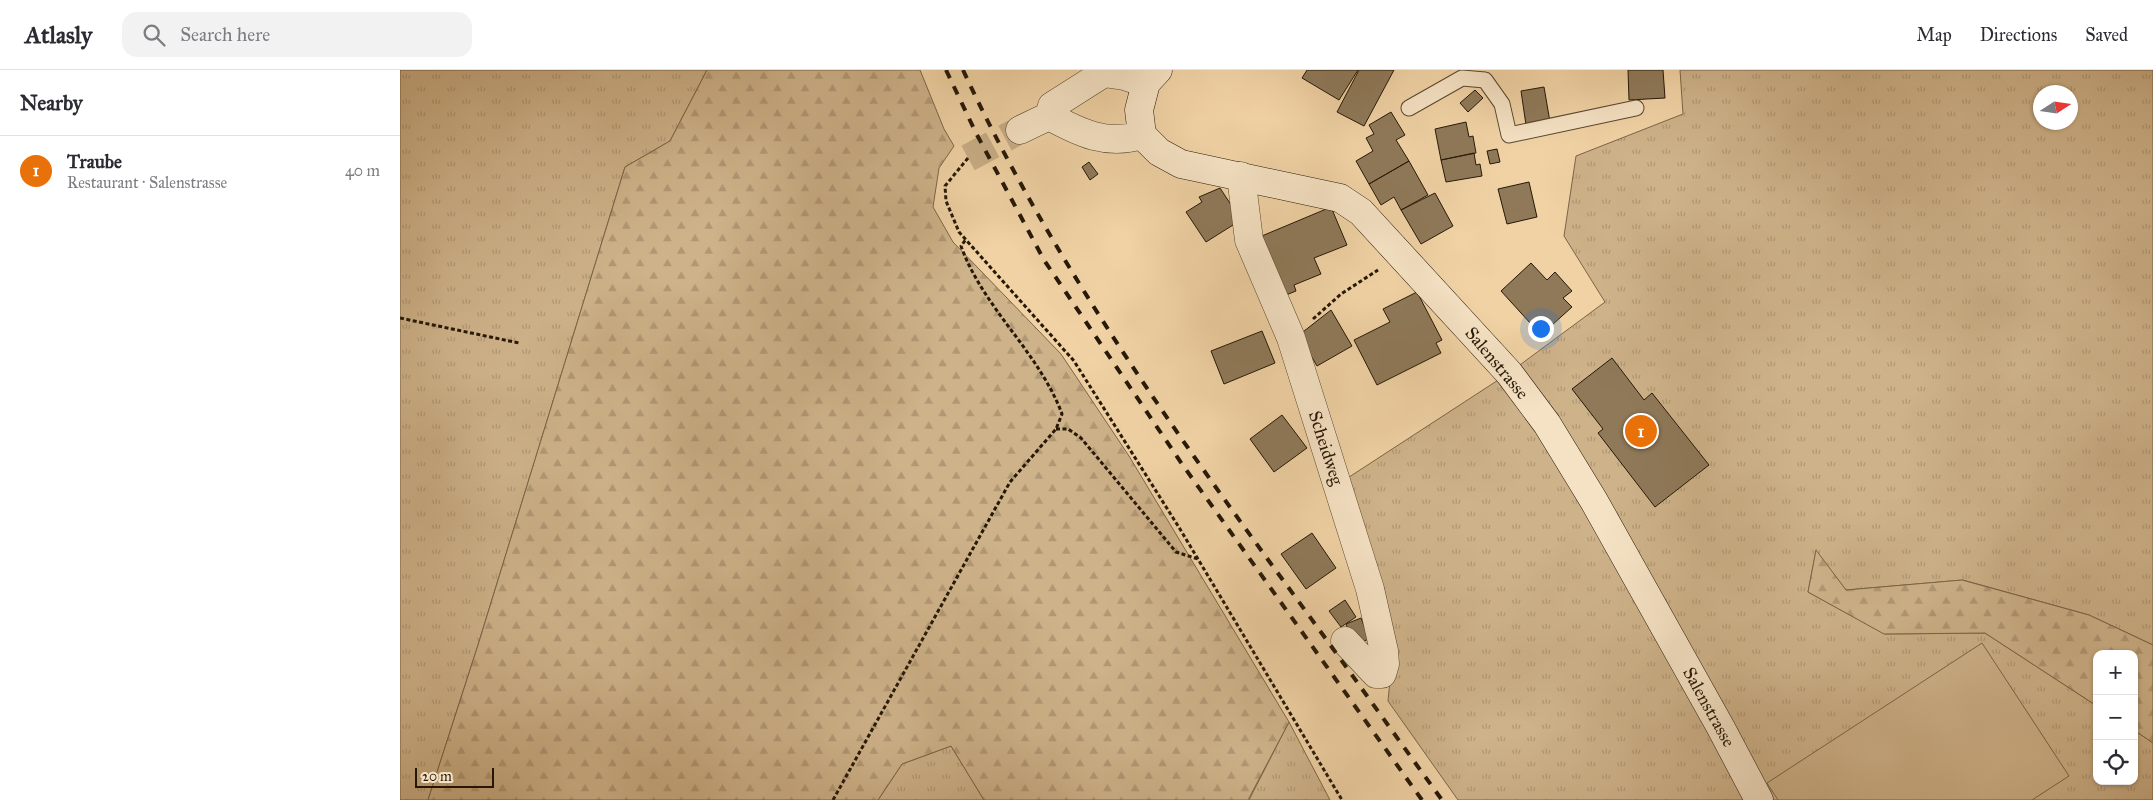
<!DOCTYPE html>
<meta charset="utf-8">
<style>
body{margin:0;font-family:"IM FELL Great Primer",serif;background:#f2f2f3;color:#2b2b33}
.controls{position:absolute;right:15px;bottom:15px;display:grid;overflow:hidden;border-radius:10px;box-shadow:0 1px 4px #0004}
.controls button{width:45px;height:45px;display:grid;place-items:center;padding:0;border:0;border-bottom:1px solid #e1e1e2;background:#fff;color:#2b2b33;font:25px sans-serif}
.compass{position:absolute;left:1633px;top:15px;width:45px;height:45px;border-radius:50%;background:#fff;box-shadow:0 1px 4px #0004;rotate:78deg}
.scale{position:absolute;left:15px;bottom:12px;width:79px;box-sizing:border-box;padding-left:5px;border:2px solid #261807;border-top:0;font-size:14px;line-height:18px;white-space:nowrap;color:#261807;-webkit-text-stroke:4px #f5e2c4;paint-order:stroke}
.you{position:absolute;left:1140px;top:258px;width:18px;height:18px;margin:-12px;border:4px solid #fff;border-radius:50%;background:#1a73e8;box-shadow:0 0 0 8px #1a73e833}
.badge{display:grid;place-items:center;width:32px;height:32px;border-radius:50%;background:#8f2418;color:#fff;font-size:16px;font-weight:700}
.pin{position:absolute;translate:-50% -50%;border:2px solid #fff;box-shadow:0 1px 5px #0006}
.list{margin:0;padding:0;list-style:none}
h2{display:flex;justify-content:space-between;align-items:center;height:65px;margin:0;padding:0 20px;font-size:21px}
h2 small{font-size:16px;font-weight:400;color:#7c7c81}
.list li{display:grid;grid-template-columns:32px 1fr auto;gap:15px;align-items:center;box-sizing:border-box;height:70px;padding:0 20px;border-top:1px solid #e1e1e2}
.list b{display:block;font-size:19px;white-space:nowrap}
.list p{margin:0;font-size:16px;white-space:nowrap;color:#7c7c81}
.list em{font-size:16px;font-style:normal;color:#7c7c81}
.icon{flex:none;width:28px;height:28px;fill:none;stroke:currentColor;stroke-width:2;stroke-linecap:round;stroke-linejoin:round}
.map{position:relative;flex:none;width:1753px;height:730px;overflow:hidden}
header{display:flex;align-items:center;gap:30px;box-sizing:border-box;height:70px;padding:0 25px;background:#fff;border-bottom:1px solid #e1e1e2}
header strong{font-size:24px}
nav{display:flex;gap:28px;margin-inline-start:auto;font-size:18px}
.search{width:350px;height:45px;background:#f2f2f3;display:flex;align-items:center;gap:12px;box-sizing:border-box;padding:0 18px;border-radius:15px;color:#7c7c81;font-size:19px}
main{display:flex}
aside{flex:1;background:#fff}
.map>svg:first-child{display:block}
</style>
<header>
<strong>Atlasly</strong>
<div class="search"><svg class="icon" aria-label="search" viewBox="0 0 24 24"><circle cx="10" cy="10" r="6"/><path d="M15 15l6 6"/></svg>Search here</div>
<nav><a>Map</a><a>Directions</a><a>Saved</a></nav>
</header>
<main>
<aside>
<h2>Nearby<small></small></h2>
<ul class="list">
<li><span class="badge" style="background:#e8710a">1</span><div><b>Traube</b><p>Restaurant · Salenstrasse</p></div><em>40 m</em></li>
</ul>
</aside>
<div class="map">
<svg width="1753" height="730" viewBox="0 0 1753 730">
<defs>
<pattern id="grass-tufts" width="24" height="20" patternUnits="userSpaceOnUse" patternTransform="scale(1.25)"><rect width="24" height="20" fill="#ceb289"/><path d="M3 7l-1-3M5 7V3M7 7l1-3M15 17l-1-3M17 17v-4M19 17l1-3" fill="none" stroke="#b19875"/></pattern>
<pattern id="forest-firs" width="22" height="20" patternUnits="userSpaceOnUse" patternTransform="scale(1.25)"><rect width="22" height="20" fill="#ceb289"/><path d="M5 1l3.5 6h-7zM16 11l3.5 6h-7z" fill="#b19875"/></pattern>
</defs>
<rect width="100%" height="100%" fill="#f0d2a4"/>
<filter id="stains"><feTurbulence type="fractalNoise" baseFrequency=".004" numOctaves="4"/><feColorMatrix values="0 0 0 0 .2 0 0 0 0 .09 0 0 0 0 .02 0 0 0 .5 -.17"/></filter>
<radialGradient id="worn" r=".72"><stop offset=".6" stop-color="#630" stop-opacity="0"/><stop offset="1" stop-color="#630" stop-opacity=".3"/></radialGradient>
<path fill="url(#grass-tufts)" stroke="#7a6548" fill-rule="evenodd" d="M 0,0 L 307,0 L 270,71 L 225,97 L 78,575 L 28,730 L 0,730 Z
M 1280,0 L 1753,0 L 1753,575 L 1689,545 L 1563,510 L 1446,520 L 1416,481 L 1408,522 L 1485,564 L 1585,563 L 1697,636 L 1697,711 L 1734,711 L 1734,660 L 1753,673 L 1753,730 L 1058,730 L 988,631 L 990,610 L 943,411 L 1109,303 L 1205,232 L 1164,166 L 1176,86 L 1283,44 ZM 1640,22 L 1670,22 L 1670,52 L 1640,52 Z
M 889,652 L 930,730 L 849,730 Z
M 551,676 L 584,730 L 478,730 L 502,694 Z"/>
<path fill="url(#forest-firs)" stroke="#7a6548" d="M 307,0 L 520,0 L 544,59 L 554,76 L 539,98 L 533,137 L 553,172 L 661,284 L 729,386 L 889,652 L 848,730 L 584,730 L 551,676 L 502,694 L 478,730 L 28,730 L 78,575 L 225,97 L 270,71 Z
M 1416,480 L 1446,520 L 1562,510 L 1689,545 L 1753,575 L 1753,673 L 1734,660 L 1734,584 L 1697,584 L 1697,636 L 1585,563 L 1484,564 L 1408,522 Z"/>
<path fill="#ceb289" stroke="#7a6548" d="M 1582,573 L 1669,706 L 1632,730 L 1378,730 L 1367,713 Z"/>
<path fill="#8f7959" stroke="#261807" d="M 907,0 L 958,0 L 939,30 L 902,8 Z
M 959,0 L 994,0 L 964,56 L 937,42 Z
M 1228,0 L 1263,0 L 1265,28 L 1229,30 Z
M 1144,17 L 1150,52 L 1126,55 L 1121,21 Z
M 1075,20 L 1083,28 L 1068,42 L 1060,33 Z
M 991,42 L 1005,65 L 996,70 L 1009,91 L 969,114 L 956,91 L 973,81 L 966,68 L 974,64 L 969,55 Z
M 1066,52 L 1069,67 L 1073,66 L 1076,83 L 1041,90 L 1035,59 Z
M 1097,79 L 1100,92 L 1090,94 L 1087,81 Z
M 1074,83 L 1076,95 L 1080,94 L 1082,106 L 1046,112 L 1041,90 Z
M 1009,91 L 1028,125 L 1001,140 L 994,127 L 981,135 L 969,114 Z
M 689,92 L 698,104 L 690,110 L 682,97 Z
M 1129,112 L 1137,147 L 1107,154 L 1098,119 Z
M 820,118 L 841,150 L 806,172 L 786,142 L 802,132 L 799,127 Z
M 1035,123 L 1053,156 L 1021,174 L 1001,140 Z
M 931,137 L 947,175 L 914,188 L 921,204 L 894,215 L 896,221 L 881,227 L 857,168 Z
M 1131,193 L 1147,210 L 1155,202 L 1172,221 L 1163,228 L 1172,237 L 1141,265 L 1101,221 Z
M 1017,222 L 1042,270 L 1036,273 L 1041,283 L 977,315 L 954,270 L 990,252 L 983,239 Z
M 931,240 L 952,276 L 917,296 L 899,265 Z
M 862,261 L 875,293 L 824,314 L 811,281 Z
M 1212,288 L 1244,330 L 1252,323 L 1309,395 L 1255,437 L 1198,363 L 1203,359 L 1172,319 Z
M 882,345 L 907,378 L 874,402 L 850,369 Z
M 912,463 L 936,498 L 906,519 L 881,484 Z
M 945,530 L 956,547 L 941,557 L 929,541 Z
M 961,548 L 969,569 L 954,575 L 946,554 Z"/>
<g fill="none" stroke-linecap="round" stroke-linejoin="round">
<path stroke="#c8ad85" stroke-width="28" stroke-dasharray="28 14" stroke-linecap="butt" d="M 568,88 L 620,60"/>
<g stroke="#58462e" stroke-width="17">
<path id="lane" d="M 1009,38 L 1062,8 L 1085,10 L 1102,34 L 1109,65 L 1236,38"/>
</g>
<g stroke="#58462e" stroke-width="29">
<path id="street" d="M 649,46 C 680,63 707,76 742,65
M 620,60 L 649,46 L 652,36 L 704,3 L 724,6 L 746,13
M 841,106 L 849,170 L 891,268 L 970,519 L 984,581 L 985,594 L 982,604 L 976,604 L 945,571"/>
</g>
<g stroke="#261807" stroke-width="29">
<path id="secondary" d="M 758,0 L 746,13 L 739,40 L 742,65 L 759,82 L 781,94 L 940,128 L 961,142 L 1109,303 L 1147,354 L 1194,431 L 1321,658 L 1359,730"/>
</g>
<path stroke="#261807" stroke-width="3" stroke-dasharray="4 2.5" stroke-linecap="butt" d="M 568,88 L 545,116 L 546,131 L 559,162 L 674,291 L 780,459 L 942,730
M 0,248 L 119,273
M 913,249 L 941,224 L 978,200
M 656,359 L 668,359 L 681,368 L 776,482 L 798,489
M 433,730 L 610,412 L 656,359 L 662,344 C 639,282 583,238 561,176 L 566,169"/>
<use href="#lane" stroke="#f5e2c4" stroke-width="15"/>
<use href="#street" stroke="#f5e2c4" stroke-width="28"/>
<use href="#secondary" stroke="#f5e2c4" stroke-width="28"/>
<path stroke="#261807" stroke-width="4" stroke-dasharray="9 9" stroke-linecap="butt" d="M 546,0 L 576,63 L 644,190 L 782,394 L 1022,730
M 563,0 C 646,179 761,343 877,502 C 933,578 987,654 1042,730"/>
</g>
<g text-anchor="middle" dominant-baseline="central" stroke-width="4" stroke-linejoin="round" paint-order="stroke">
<g font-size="18" fill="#261807" stroke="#f5e2c4">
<text transform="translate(1097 293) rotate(50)">Salenstrasse</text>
<text transform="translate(926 378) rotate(72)">Scheidweg</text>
<text transform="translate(1309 637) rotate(61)">Salenstrasse</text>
</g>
</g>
<rect width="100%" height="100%" filter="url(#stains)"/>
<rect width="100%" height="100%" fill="url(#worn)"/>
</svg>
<div class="controls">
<button>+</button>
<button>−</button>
<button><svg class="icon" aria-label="locate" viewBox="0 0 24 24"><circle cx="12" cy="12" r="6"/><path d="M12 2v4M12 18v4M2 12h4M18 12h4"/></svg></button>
</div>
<svg class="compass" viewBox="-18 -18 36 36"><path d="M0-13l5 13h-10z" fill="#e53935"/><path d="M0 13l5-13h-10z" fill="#7c7c81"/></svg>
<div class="scale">20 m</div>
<div class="you"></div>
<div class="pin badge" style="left:1241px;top:361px;background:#e8710a">1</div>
</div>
</main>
